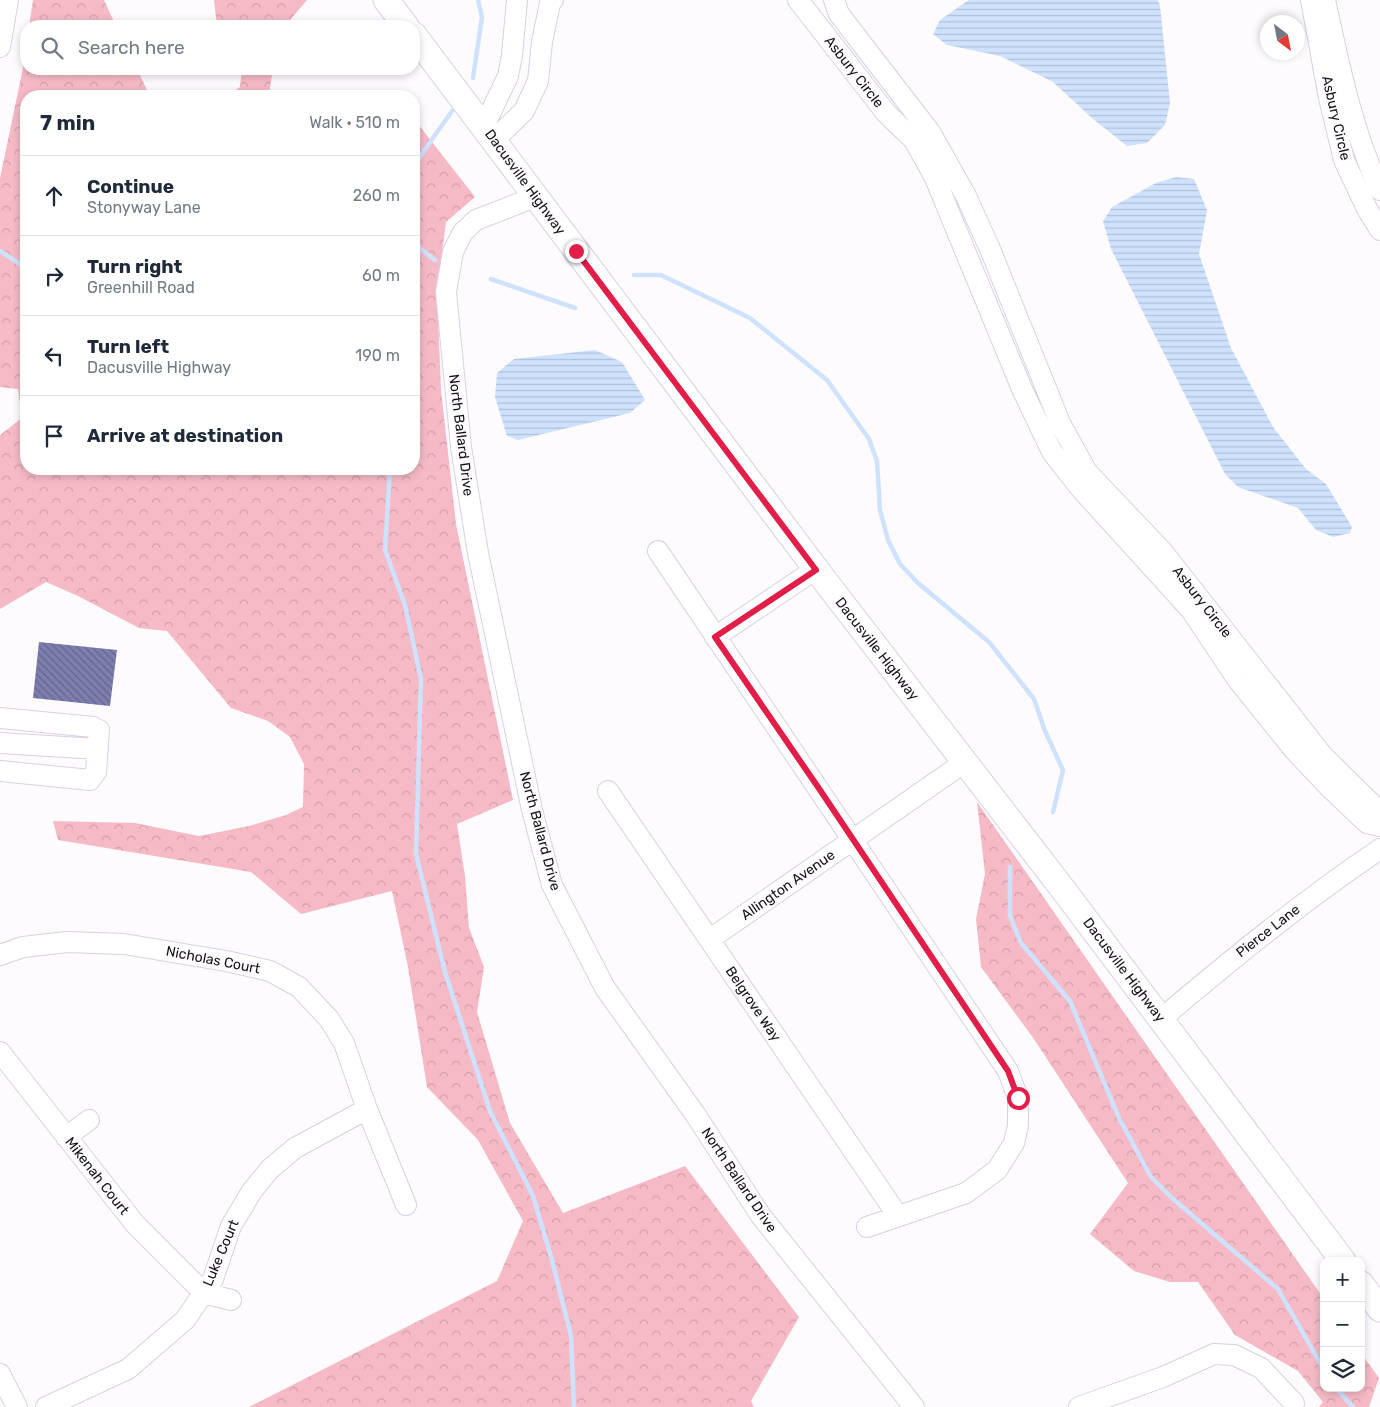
<!DOCTYPE html>
<meta charset="utf-8">
<style>
body{margin:0;font-family:Rubik,sans-serif;background:#f2f2f3;color:#1f2937}
.controls{position:absolute;right:15px;bottom:15px;display:grid;overflow:hidden;border-radius:10px;box-shadow:0 2px 8px #0003}
.controls button{width:45px;height:45px;display:grid;place-items:center;padding:0;border:0;border-bottom:1px solid #e0e1e3;background:#fff;color:#1f2937;font:25px sans-serif}
.compass{position:absolute;left:1260px;top:15px;width:45px;height:45px;border-radius:50%;background:#fff;box-shadow:0 2px 8px #0003;rotate:148deg}
.stop{position:absolute;width:15px;height:15px;margin:-11px;border:4px solid #e11d48;border-radius:50%;background:#fff}
.stop.end{background:#e11d48;border-color:#fff;box-shadow:0 1px 5px #0008}
.list{margin:0;padding:0;list-style:none}
h2{display:flex;justify-content:space-between;align-items:center;height:65px;margin:0;padding:0 20px;font-size:21px}
h2 small{font-size:16px;font-weight:400;color:#747a83}
.list li{display:grid;grid-template-columns:32px 1fr auto;gap:15px;align-items:center;box-sizing:border-box;height:80px;padding:0 20px;border-top:1px solid #e0e1e3}
.list b{display:block;font-size:19px;white-space:nowrap}
.list p{margin:0;font-size:16px;white-space:nowrap;color:#747a83}
.list em{font-size:16px;font-style:normal;color:#747a83}
.icon{flex:none;width:28px;height:28px;fill:none;stroke:currentColor;stroke-width:2;stroke-linecap:round;stroke-linejoin:round}
.map{position:relative;flex:none;width:1380px;height:1407px;overflow:hidden}
.search{position:absolute;background:#fff;box-shadow:0 2px 8px #0003;left:20px;top:20px;width:400px;height:55px;display:flex;align-items:center;gap:12px;box-sizing:border-box;padding:0 18px;border-radius:20px;color:#747a83;font-size:19px}
.panel{position:absolute;background:#fff;box-shadow:0 2px 8px #0003;left:20px;top:90px;width:400px;height:385px;border-radius:20px}
.map>svg:first-child{display:block}
</style>
<div class="map">
<svg width="1380" height="1407" viewBox="0 0 1380 1407">
<defs>
<pattern id="forest-crowns" width="20" height="18" patternUnits="userSpaceOnUse" patternTransform="scale(1.25)"><rect width="20" height="18" fill="#f6bac7"/><path d="M2 6a3 3 0 1 1 6 0M12 15a3 3 0 1 1 6 0" fill="none" stroke="#d29faa"/></pattern>
<pattern id="water-rules" width="6" height="5" patternUnits="userSpaceOnUse" patternTransform="scale(1.25)"><rect width="6" height="5" fill="#cee2fd"/><path d="M0 2.5h6" fill="none" stroke="#b0c1d8"/></pattern>
<pattern id="building-back-hatch" width="6" height="6" patternUnits="userSpaceOnUse" patternTransform="scale(1.25)"><rect width="6" height="6" fill="#7d7ead"/><path d="M-1 5l2 2M0 0l6 6M5-1l2 2" fill="none" stroke="#65668c"/></pattern>
</defs>
<rect width="100%" height="100%" fill="#fdfbfe"/>
<path fill="url(#forest-crowns)" d="M 33,0 L 104,0 L 116,26 L 29,26 Z
M 214,0 L 307,0 L 285,26 L 217,26 Z
M 26,47 L 26,69 L 137,69 L 150,96 L 26,96 L 26,469 L 414,469 L 414,119 L 475,197 L 446,222 L 437,292 L 441,390 L 456,524 L 513,800 L 457,824 L 465,876 L 469,928 L 484,967 L 477,1012 L 510,1123 L 563,1213 L 685,1166 L 799,1317 L 751,1401 L 754,1407 L 249,1407 L 497,1281 L 523,1221 L 478,1140 L 427,1087 L 408,967 L 392,891 L 301,914 L 251,872 L 58,840 L 53,821 L 135,823 L 199,836 L 249,826 L 286,815 L 303,807 L 304,764 L 290,737 L 268,721 L 231,708 L 167,631 L 139,628 L 78,596 L 46,582 L 0,609 L 0,435 L 22,418 L 18,389 L 0,387 L 0,178 L 23,68 Z
M 242,69 L 273,69 L 269,94 L 267,96 L 227,96 L 240,87 Z
M 977,802 L 1324,1299 L 1324,1388 L 1361,1388 L 1361,1353 L 1379,1378 L 1369,1407 L 1319,1407 L 1323,1402 L 1298,1371 L 1235,1335 L 1198,1282 L 1170,1282 L 1134,1271 L 1090,1234 L 1128,1183 L 1034,1039 L 981,967 L 976,919 L 985,874 Z"/>
<path fill="url(#water-rules)" d="M 969,0 L 1158,0 L 1160,6 L 1170,103 L 1165,125 L 1147,143 L 1127,146 L 1093,119 L 1053,82 L 1000,56 L 947,45 L 933,34 L 940,20 Z
M 1176,177 L 1194,179 L 1207,210 L 1199,254 L 1231,348 L 1273,427 L 1306,469 L 1326,484 L 1352,527 L 1350,533 L 1333,537 L 1316,530 L 1298,508 L 1238,487 L 1225,474 L 1111,249 L 1103,221 L 1112,207 L 1156,183 Z
M 595,350 L 622,362 L 645,400 L 630,413 L 518,440 L 507,436 L 495,397 L 497,373 L 514,359 Z"/>
<g fill="none" stroke-linecap="round" stroke-linejoin="round">
<path stroke="#cee2fd" stroke-width="4.5" d="M 473,78 L 482,17 L 478,0
M 414,165 L 452,111
M 414,244 L 435,260
M 0,251 L 26,268
M 634,275 L 661,275 L 750,318 L 827,380 L 869,439 L 877,461 L 880,510 L 888,540 L 900,564 L 918,583 L 989,642 L 1034,699 L 1045,731 L 1063,770 L 1053,812
M 491,279 L 575,308
M 390,469 L 385,550 L 405,605 L 421,679 L 416,854 L 445,972 L 490,1111 L 533,1196 L 552,1260 L 571,1336 L 574,1407
M 1010,867 L 1010,916 L 1021,943 L 1070,1001 L 1119,1118 L 1151,1177 L 1172,1198 L 1278,1289 L 1324,1370
M 1336,1388 L 1353,1407"/>
</g>
<path fill="url(#building-back-hatch)" d="M 39,642 L 117,650 L 110,706 L 33,698 Z"/>
<g fill="none" stroke-linecap="round" stroke-linejoin="round">
<g stroke="#d9d0e1" stroke-width="22">
<path id="minor" d="M 798,0 L 886,113 L 914,140 L 935,178 L 1022,389 L 1052,452 L 1081,489 L 1191,610 L 1237,679 L 1295,751 L 1329,787 L 1367,823 L 1380,826
M 834,0 L 839,14 L 930,132 L 966,196 L 990,249 L 1060,423 L 1087,472 L 1163,552 L 1323,756 L 1380,812
M 1311,0 L 1329,98 L 1344,160 L 1367,209 L 1380,230
M 1325,0 C 1339,64 1352,130 1380,190
M 0,47 L 8,0
M 484,126 L 508,76 L 512,55 L 517,0
M 494,140 L 524,111 L 538,81 L 542,42 L 550,3 L 553,0
M 535,197 L 476,220 L 463,232 L 453,252 L 446,292 L 461,447 L 478,553 L 532,810 L 552,885 L 605,988 L 695,1114 L 761,1216 L 914,1407
M 658,551 L 1008,1071 L 1018,1098 L 1018,1126 L 1014,1143 L 997,1170 L 966,1193 L 867,1227
M 715,637 L 816,569
M 0,718 L 93,727 L 99,730 L 96,772 L 90,780 L 0,771
M 0,743 L 98,749
M 608,791 L 898,1216
M 710,939 L 965,762
M 0,955 L 23,947 L 67,942 L 124,944 L 226,961 L 270,971 L 299,987 L 329,1019 L 344,1043 L 367,1109 L 406,1205
M 1161,1019 C 1232,959 1303,901 1380,849
M 0,1052 L 135,1224 L 204,1293 L 231,1300
M 66,1137 L 89,1120
M 0,1374 L 17,1407
M 46,1407 L 128,1369 L 185,1320 L 213,1279 L 231,1226 L 252,1191 L 270,1169 L 295,1148 L 367,1109
M 1079,1407 L 1163,1377 L 1214,1354 L 1234,1355 L 1261,1368 L 1294,1403"/>
</g>
<g stroke="#d9d0e1" stroke-width="27">
<path id="major" d="M 386,0 L 406,26
M 414,35 L 822,577 L 1062,888 L 1343,1261
M 1361,1284 L 1380,1309"/>
</g>
<use href="#minor" stroke="#fff" stroke-width="20"/>
<use href="#major" stroke="#fff" stroke-width="25"/>
</g>
<g fill="none" stroke-linecap="round" stroke-linejoin="round">
<path stroke="#e11d48" stroke-width="6" d="M 576,251 L 816,570 L 715,637 L 820,790 L 1008,1071 L 1018,1098"/>
</g>
<g text-anchor="middle" dominant-baseline="central" stroke-width="4" stroke-linejoin="round" paint-order="stroke">
<g font-size="14" fill="#151117" stroke="#fdfbfe">
<text transform="translate(854 72) rotate(52)">Asbury Circle</text>
<text transform="translate(1336 118) rotate(77)">Asbury Circle</text>
<text transform="translate(525 182) rotate(54)">Dacusville Highway</text>
<text transform="translate(461 435) rotate(83)">North Ballard Drive</text>
<text transform="translate(1202 602) rotate(52)">Asbury Circle</text>
<text transform="translate(877 649) rotate(52)">Dacusville Highway</text>
<text transform="translate(540 831) rotate(75)">North Ballard Drive</text>
<text transform="translate(788 885) rotate(-35)">Allington Avenue</text>
<text transform="translate(1268 931) rotate(-38)">Pierce Lane</text>
<text transform="translate(213 960) rotate(11)">Nicholas Court</text>
<text transform="translate(1124 970) rotate(53)">Dacusville Highway</text>
<text transform="translate(753 1004) rotate(56)">Belgrove Way</text>
<text transform="translate(97 1176) rotate(52)">Mikenah Court</text>
<text transform="translate(739 1180) rotate(56)">North Ballard Drive</text>
<text transform="translate(221 1253) rotate(-67)">Luke Court</text>
</g>
</g>
</svg>
<div class="controls">
<button>+</button>
<button>−</button>
<button><svg class="icon" aria-label="layers" viewBox="0 0 24 24"><path d="M12 4l9 5-9 5-9-5zM3 14l9 5 9-5"/></svg></button>
</div>
<svg class="compass" viewBox="-18 -18 36 36"><path d="M0-13l5 13h-10z" fill="#e53935"/><path d="M0 13l5-13h-10z" fill="#747a83"/></svg>
<div class="stop" style="left:1018px;top:1098px"></div>
<div class="stop end" style="left:576px;top:251px"></div>
<div class="search"><svg class="icon" aria-label="search" viewBox="0 0 24 24"><circle cx="10" cy="10" r="6"/><path d="M15 15l6 6"/></svg>Search here</div>
<section class="panel">
<h2>7 min<small>Walk · 510 m</small></h2>
<ul class="list">
<li><svg class="icon" aria-label="ahead" viewBox="0 0 24 24"><path d="M12 20V5M6 11l6-6 6 6"/></svg><div><b>Continue</b><p>Stonyway Lane</p></div><em>260 m</em></li>
<li><svg class="icon" aria-label="right" viewBox="0 0 24 24"><path d="M7 20v-9h11M14 6l5 5-5 5"/></svg><div><b>Turn right</b><p>Greenhill Road</p></div><em>60 m</em></li>
<li><svg class="icon" aria-label="left" viewBox="0 0 24 24"><path d="M17 20v-9H6M10 6l-5 5 5 5"/></svg><div><b>Turn left</b><p>Dacusville Highway</p></div><em>190 m</em></li>
<li><svg class="icon" aria-label="arrive" viewBox="0 0 24 24"><path d="M6 21V4h12l-3 4 3 4H6"/></svg><div><b>Arrive at destination</b></div></li>
</ul>
</section>
</div>
